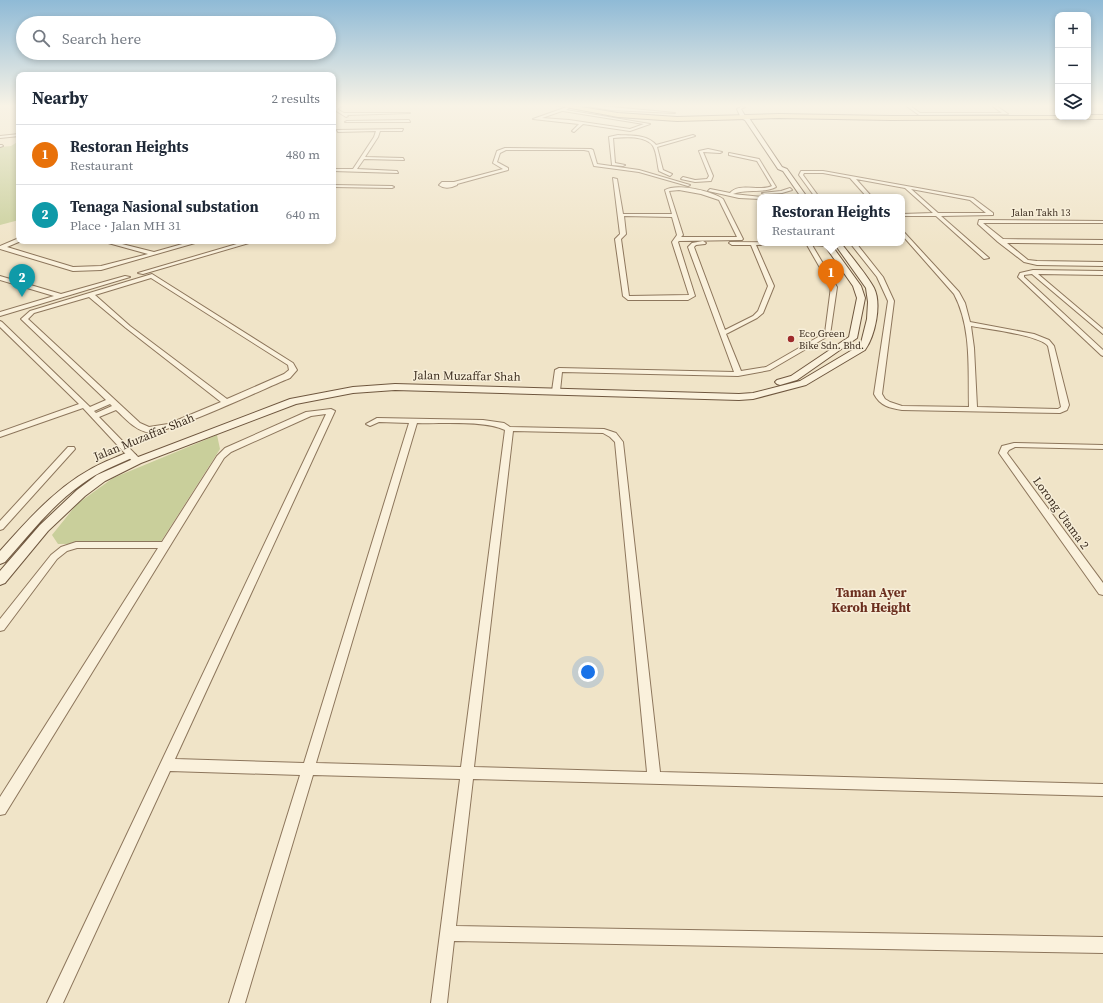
<!DOCTYPE html>
<meta charset="utf-8">
<style>
body{margin:0;font-family:"Source Serif 4",serif;background:#f2f2f3;color:#1f2937}
.controls{position:absolute;right:12px;top:12px;display:grid;overflow:hidden;border-radius:8px;box-shadow:0 2px 6px #0003}
.controls button{width:36px;height:36px;display:grid;place-items:center;padding:0;border:0;border-bottom:1px solid #e0e1e3;background:#fff;color:#1f2937;font:20px sans-serif}
.you{position:absolute;left:588px;top:672px;width:14px;height:14px;margin:-10px;border:3px solid #fff;border-radius:50%;background:#1a73e8;box-shadow:0 0 0 6px #1a73e833}
.badge{display:grid;place-items:center;width:26px;height:26px;border-radius:50%;background:#d93025;color:#fff;font-size:13px;font-weight:700}
.pin{position:absolute;translate:-50% -33px;filter:drop-shadow(0 1px 2px #0008)}
.pin::after{content:'';position:absolute;top:21px;width:14px;height:12px;background:inherit;clip-path:polygon(0 0,100% 0,50% 100%)}
.popup{position:absolute;left:757px;top:194px;width:148px;height:52px;box-sizing:border-box;display:grid;place-content:center;border-radius:8px;background:#fff;filter:drop-shadow(0 1px 3px #0005);font-size:13px;white-space:nowrap;color:#747a83}
.popup b{font-size:15px;color:#1f2937}
.popup::after{content:'';position:absolute;left:50%;top:100%;margin-left:-8px;border:8px solid transparent;border-top-color:#fff}
.list{margin:0;padding:0;list-style:none}
h2{display:flex;justify-content:space-between;align-items:center;height:52px;margin:0;padding:0 16px;font-size:17px}
h2 small{font-size:13px;font-weight:400;color:#747a83}
.list li{display:grid;grid-template-columns:26px 1fr auto;gap:12px;align-items:center;box-sizing:border-box;height:60px;padding:0 16px;border-top:1px solid #e0e1e3}
.list b{display:block;font-size:15px;white-space:nowrap}
.list p{margin:0;font-size:13px;white-space:nowrap;color:#747a83}
.list em{font-size:13px;font-style:normal;color:#747a83}
.icon{flex:none;width:22px;height:22px;fill:none;stroke:currentColor;stroke-width:2;stroke-linecap:round;stroke-linejoin:round}
.map{position:relative;flex:none;width:1103px;height:1003px;overflow:hidden}
.search{position:absolute;background:#fff;box-shadow:0 2px 6px #0003;left:16px;top:16px;width:320px;height:44px;display:flex;align-items:center;gap:10px;box-sizing:border-box;padding:0 14px;border-radius:22px;color:#747a83;font-size:15px}
.panel{position:absolute;background:#fff;box-shadow:0 2px 6px #0003;left:16px;top:72px;width:320px;height:172px;border-radius:8px}
.map>svg:first-child{display:block}
</style>
<div class="map">
<svg width="1103" height="1003" viewBox="0 0 1103 1003">
<rect width="100%" height="100%" fill="#f0e4c8"/>
<path fill="#c9cf9b" d="M 19,141 L 19,220 L 0,225 L 0,147 L 11,146 Z
M 217,435 L 220,449 L 160,543 L 58,544 L 52,535 L 77,504 L 113,478 Z"/>
<g fill="none" stroke-linecap="round" stroke-linejoin="round">
<g stroke="#8d765c" stroke-width="2">
<path id="minor" d="M 339,105 L 343,105 L 337,109 L 344,113 L 410,113 L 347,115 L 348,116 L 346,117 L 333,109 Z
M 581,105 L 591,105 L 675,113 L 611,110 Z
M 909,105 L 920,113 L 1002,113 L 991,105 L 995,105 L 1008,114 L 919,115 L 905,105 Z
M 567,107 L 569,108 L 566,110 L 650,124 L 630,131 L 583,124 L 574,132 L 572,131 L 579,124 L 533,119 ZM 562,111 L 563,111 L 644,124 L 630,129 L 569,120 L 542,118 Z
M 409,120 L 410,122 L 345,122 L 347,121 Z
M 403,129 L 402,131 L 380,131 L 378,137 L 365,157 L 403,158 L 404,160 L 364,159 L 357,169 L 397,171 L 398,173 L 333,171 L 333,169 L 353,169 L 374,137 L 376,131 L 338,132 L 337,130 Z
M 19,134 L 19,136 L 0,138 L 0,136 Z
M 618,135 C 631,136 647,134 656,145 L 693,135 L 695,136 L 657,147 L 663,170 L 672,174 L 670,176 L 659,171 C 657,163 657,153 653,146 C 646,135 624,137 613,138 L 615,163 L 625,165 L 623,166 L 612,165 L 609,137 Z
M 0,145 L 2,145 L 3,146 L 0,147 Z
M 505,148 L 591,149 L 593,150 L 597,164 L 639,170 L 690,185 L 688,186 L 639,172 L 594,166 L 589,151 L 584,150 L 506,150 L 500,153 L 497,162 L 508,168 L 508,170 L 457,184 L 457,185 C 451,188 444,189 439,185 L 442,182 L 454,182 L 503,169 L 493,163 L 497,151 Z
M 708,149 L 722,152 L 720,153 L 703,152 L 713,176 L 711,181 L 695,182 L 681,179 L 683,177 L 695,180 L 707,179 L 709,176 L 699,151 Z
M 729,153 L 759,159 L 776,187 C 762,194 747,188 733,194 L 762,197 L 760,197 L 760,199 L 739,198 L 708,191 L 710,189 L 730,193 C 739,182 759,192 772,186 L 757,161 L 729,155 Z
M 801,171 L 823,171 L 973,198 L 993,213 L 993,215 L 941,216 L 989,258 L 984,259 L 936,216 L 902,216 L 902,214 L 933,213 L 905,188 L 856,179 L 872,197 L 867,197 L 850,178 L 823,173 L 804,173 L 803,175 L 819,197 L 815,197 L 799,175 ZM 911,189 L 970,200 L 986,213 L 938,213 Z
M 613,178 L 617,179 L 623,214 L 672,214 L 665,190 C 677,183 712,191 723,199 L 743,239 L 742,240 L 679,241 L 678,242 L 695,296 L 688,300 L 628,300 L 623,296 L 615,239 L 620,234 ZM 679,190 L 701,194 L 719,200 L 737,237 L 681,237 L 683,235 L 669,191 ZM 624,216 L 672,217 L 677,235 L 672,242 L 689,295 L 629,296 L 621,239 L 626,234 Z
M 333,185 L 392,186 L 394,187 L 392,188 L 333,187 Z
M 790,188 L 792,190 L 782,193 L 764,194 L 762,193 L 781,191 Z
M 979,220 L 1103,221 L 1103,223 L 983,223 L 1003,239 L 1103,240 L 1103,244 L 1007,243 L 1028,260 L 1037,261 L 1103,262 L 1103,266 L 1037,265 L 1024,262 L 998,242 L 978,224 Z
M 902,230 L 959,292 L 965,303 L 970,322 L 1034,334 L 1049,340 L 1054,346 L 1069,405 L 1067,410 L 1060,413 L 902,410 C 890,408 880,406 874,394 L 888,301 L 877,277 L 850,243 L 856,243 L 883,277 L 894,301 L 882,394 L 885,399 L 890,402 L 902,406 L 969,407 C 968,370 972,328 954,294 L 902,235 ZM 971,326 C 987,329 1039,335 1048,346 L 1061,407 L 1058,409 L 977,407 L 974,348 Z
M 19,238 L 19,241 L 21,241 L 7,247 L 73,267 L 101,266 L 148,254 L 101,241 L 110,241 L 154,252 L 193,241 L 202,241 L 101,270 L 73,271 L 0,249 L 0,246 Z
M 247,241 L 256,241 L 143,274 L 138,273 Z
M 703,241 L 706,243 L 705,244 L 696,245 L 694,247 L 725,330 L 753,316 L 758,311 L 768,286 L 751,245 L 732,245 L 729,243 L 730,242 L 829,243 L 829,245 L 827,246 L 812,245 L 837,287 L 830,335 L 770,370 L 738,376 L 562,372 L 560,391 L 556,393 L 553,393 L 552,391 L 555,370 L 559,368 L 734,372 L 688,247 L 692,243 ZM 756,245 L 807,245 L 831,287 L 825,333 L 766,367 L 741,371 L 726,334 L 757,318 L 763,313 L 774,286 Z
M 1033,270 L 1103,271 L 1103,275 L 1038,274 L 1103,329 L 1103,334 L 1032,274 L 1024,275 L 1024,277 L 1103,350 L 1103,356 L 1101,355 L 1018,277 L 1020,273 Z
M 152,274 L 293,363 L 297,370 L 290,378 C 267,387 164,437 146,432 C 134,429 125,418 116,410 L 99,417 L 140,459 L 141,461 L 140,463 L 134,463 L 83,408 L 0,437 L 0,432 L 79,404 L 0,327 L 0,321 L 2,322 L 90,407 L 106,400 L 21,319 L 30,311 ZM 151,278 L 288,365 L 289,370 L 284,374 L 227,399 L 130,326 L 95,295 ZM 89,297 L 126,328 L 221,402 L 168,424 L 149,427 L 140,423 L 28,319 L 34,313 ZM 110,404 L 112,406 L 96,413 L 94,411 Z
M 0,276 L 61,294 L 125,276 L 130,277 L 0,316 L 0,312 L 54,296 L 0,280 Z
M 331,409 L 335,411 L 175,759 L 304,763 L 409,423 L 379,422 L 370,426 L 366,424 L 377,418 L 483,420 L 504,423 L 510,427 L 604,429 L 616,433 L 623,442 L 660,772 L 1103,784 L 1103,796 L 473,779 L 456,926 L 1103,937 L 1103,953 L 454,941 L 447,1003 L 431,1003 L 460,779 L 313,775 L 245,1003 L 229,1003 L 300,775 L 170,771 L 63,1003 L 47,1003 L 326,414 L 311,416 L 231,452 L 224,458 L 5,814 L 0,815 L 0,797 L 158,548 L 77,548 L 67,551 L 57,559 L 4,630 L 0,631 L 0,619 L 51,555 L 61,547 L 76,542 L 162,542 L 217,456 L 225,448 L 306,412 ZM 417,423 C 441,424 484,420 505,430 L 461,767 L 316,763 ZM 513,431 L 603,433 L 610,437 L 615,442 L 647,772 L 474,767 Z
M 1014,443 L 1103,445 L 1103,449 L 1015,447 L 1009,450 L 1007,453 L 1103,583 L 1103,595 L 1099,594 L 999,453 L 1002,446 Z
M 68,447 L 74,447 L 75,449 L 3,529 L 0,530 L 0,521 Z"/>
</g>
<g stroke="#6f573f" stroke-width="2">
<path id="secondary" d="M 743,106 L 745,107 L 741,109 L 745,116 L 749,118 L 782,167 L 787,169 L 807,197 L 801,197 L 783,171 L 778,169 L 745,120 L 741,118 L 737,109 Z
M 823,243 L 830,243 L 861,286 L 865,298 L 857,338 L 797,380 L 780,385 L 777,384 L 775,382 L 777,380 L 791,376 L 849,337 L 857,298 L 853,286 Z
M 834,243 L 841,243 C 850,255 867,275 874,288 C 882,304 875,336 865,350 L 806,385 L 753,399 L 739,400 L 395,390 L 353,393 L 296,404 L 141,463 L 105,481 L 85,496 L 48,531 L 5,583 L 0,585 L 0,571 L 40,525 L 77,490 L 97,475 L 133,459 L 290,399 L 353,387 L 395,384 L 739,394 L 753,393 L 800,381 L 859,346 L 861,343 L 867,319 L 868,302 L 866,288 Z
M 130,452 L 136,455 L 134,457 C 116,465 98,472 82,484 C 52,505 29,535 5,562 L 0,564 L 0,551 C 32,515 63,480 107,461 C 115,458 122,454 130,452 Z"/>
</g>
<g stroke="#5b4430" stroke-width="2">
<path id="primary" d="M 555,105 L 568,105 L 618,113 L 677,117 L 779,114 L 891,116 L 1058,116 L 1058,117 L 1081,117 L 1078,119 L 891,120 L 779,118 L 677,121 L 618,117 Z
M 1088,115 L 1103,115 L 1103,119 L 1086,119 L 1083,117 L 1088,117 Z"/>
</g>
<use href="#minor" fill="#faf1dc" fill-rule="evenodd"/>
<use href="#secondary" fill="#faf1dc" fill-rule="evenodd"/>
<use href="#primary" fill="#f3d9a0" fill-rule="evenodd"/>
</g>
<linearGradient id="sky" x2="0" y2="1"><stop stop-color="#8fbad6"/><stop offset="0.43" stop-color="#f8f3e6"/><stop offset="1" stop-color="#f8f3e6" stop-opacity="0"/></linearGradient>
<rect width="1103" height="246" fill="url(#sky)"/>
<circle fill="#9e2a2b" stroke="#f7eed8" stroke-width="1.5" cx="791" cy="339" r="4"/>
<g text-anchor="middle" dominant-baseline="central" stroke-width="3" stroke-linejoin="round" paint-order="stroke">
<g font-size="10" fill="#3d2e20" stroke="#f7eed8">
<text x="1041" y="212">Jalan Takh 13</text>
</g>
<g font-size="10" fill="#3d2e20" stroke="#f7eed8" text-anchor="start">
<text x="799" y="333">Eco Green<tspan x="799" dy="12">Bike Sdn. Bhd.</tspan></text>
</g>
<g font-size="12" fill="#3d2e20" stroke="#f7eed8">
<text transform="translate(467 376) rotate(1)">Jalan Muzaffar Shah</text>
<text transform="translate(144 437) rotate(-22)">Jalan Muzaffar Shah</text>
<text transform="translate(1061 513) rotate(54)">Lorong Utama 2</text>
</g>
<g font-size="13" font-weight="bold" fill="#6b2e1e" stroke="#f7eed8">
<text x="871" y="592">Taman Ayer<tspan x="871" dy="15">Keroh Height</tspan></text>
</g>
</g>
</svg>
<div class="controls">
<button>+</button>
<button>−</button>
<button><svg class="icon" aria-label="layers" viewBox="0 0 24 24"><path d="M12 4l9 5-9 5-9-5zM3 14l9 5 9-5"/></svg></button>
</div>
<div class="you"></div>
<div class="pin badge" style="left:831px;top:292px;background:#e8710a">1</div>
<div class="popup"><b>Restoran Heights</b>Restaurant</div>
<div class="pin badge" style="left:22px;top:297px;background:#0f9aa8">2</div>
<div class="search"><svg class="icon" aria-label="search" viewBox="0 0 24 24"><circle cx="10" cy="10" r="6"/><path d="M15 15l6 6"/></svg>Search here</div>
<section class="panel">
<h2>Nearby<small>2 results</small></h2>
<ul class="list">
<li><span class="badge" style="background:#e8710a">1</span><div><b>Restoran Heights</b><p>Restaurant</p></div><em>480 m</em></li>
<li><span class="badge" style="background:#0f9aa8">2</span><div><b>Tenaga Nasional substation</b><p>Place · Jalan MH 31</p></div><em>640 m</em></li>
</ul>
</section>
</div>
